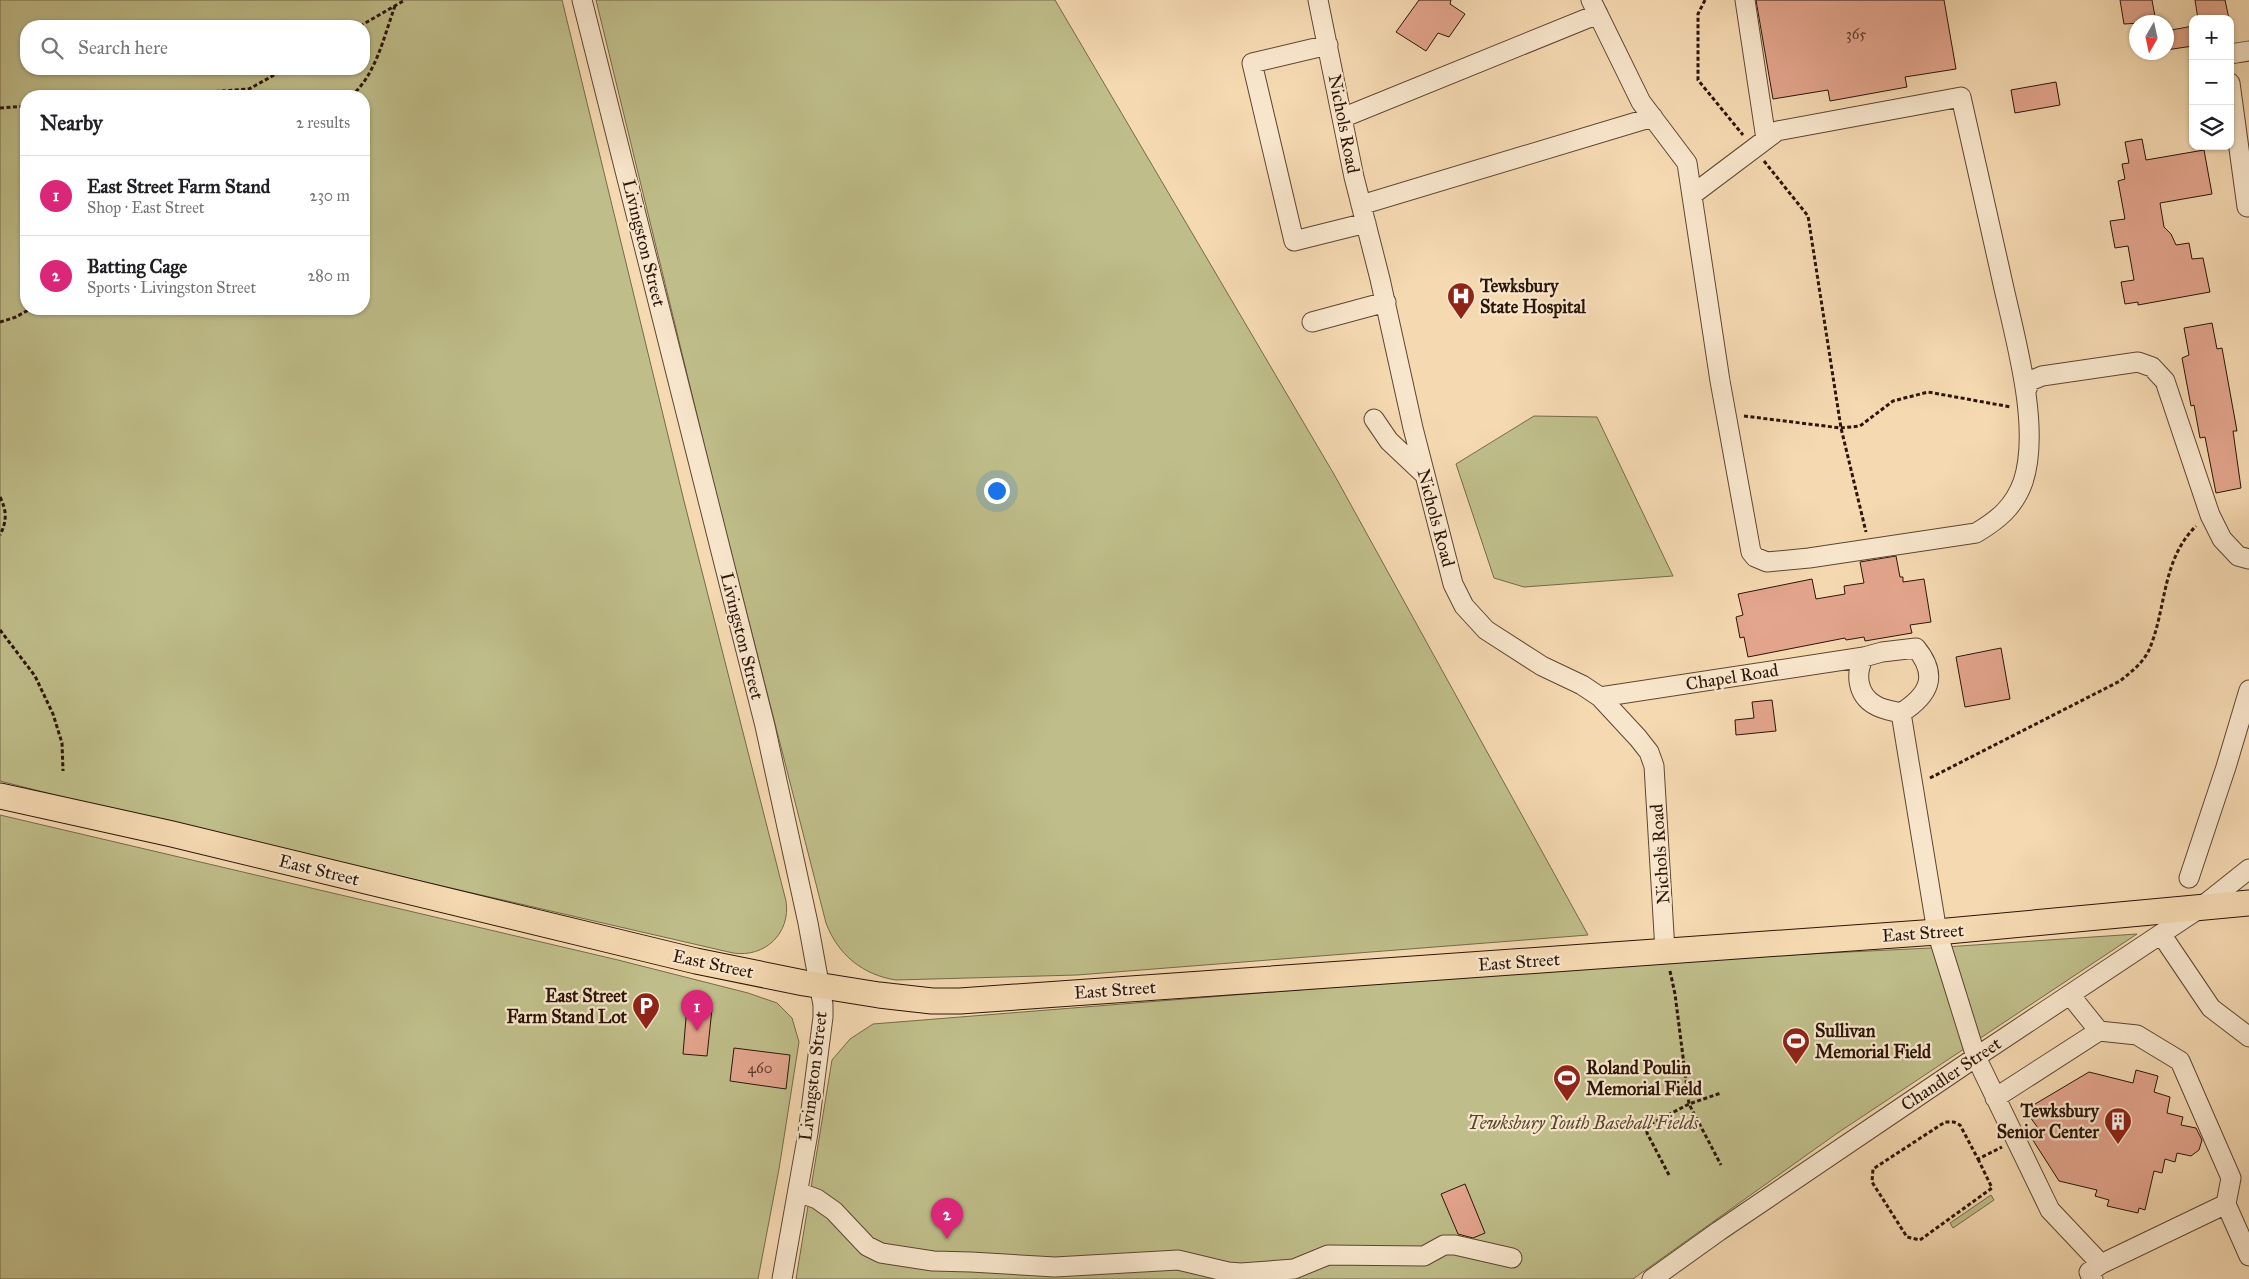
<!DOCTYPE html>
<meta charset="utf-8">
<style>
body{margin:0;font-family:"IM FELL Great Primer",serif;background:#f6f6f6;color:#202124}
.controls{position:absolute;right:15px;top:15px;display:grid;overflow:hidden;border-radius:10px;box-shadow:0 1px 4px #0004}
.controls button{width:45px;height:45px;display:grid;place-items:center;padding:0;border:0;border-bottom:1px solid #e0e0e0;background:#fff;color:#202124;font:25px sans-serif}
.compass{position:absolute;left:2129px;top:15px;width:45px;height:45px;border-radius:50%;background:#fff;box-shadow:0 1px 4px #0004;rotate:189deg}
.you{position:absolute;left:996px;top:490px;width:18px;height:18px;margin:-12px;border:4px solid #fff;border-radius:50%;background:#1a73e8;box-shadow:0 0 0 8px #1a73e833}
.badge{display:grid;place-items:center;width:32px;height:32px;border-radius:50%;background:#db2777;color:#fff;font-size:16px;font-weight:700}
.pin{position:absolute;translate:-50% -41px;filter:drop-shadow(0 1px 2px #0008)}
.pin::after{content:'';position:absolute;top:26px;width:18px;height:15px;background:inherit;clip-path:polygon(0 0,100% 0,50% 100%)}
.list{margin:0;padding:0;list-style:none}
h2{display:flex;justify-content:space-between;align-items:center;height:65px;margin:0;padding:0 20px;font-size:21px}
h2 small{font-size:16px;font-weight:400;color:#757577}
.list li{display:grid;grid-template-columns:32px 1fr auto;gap:15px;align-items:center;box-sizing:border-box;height:80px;padding:0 20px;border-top:1px solid #e0e0e0}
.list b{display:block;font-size:19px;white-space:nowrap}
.list p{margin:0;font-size:16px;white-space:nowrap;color:#757577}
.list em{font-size:16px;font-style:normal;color:#757577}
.icon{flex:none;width:28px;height:28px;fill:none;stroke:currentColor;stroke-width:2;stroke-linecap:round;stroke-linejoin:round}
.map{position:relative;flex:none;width:2249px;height:1279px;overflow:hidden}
.search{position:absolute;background:#fff;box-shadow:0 1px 4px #0004;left:20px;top:20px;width:350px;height:55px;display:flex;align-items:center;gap:12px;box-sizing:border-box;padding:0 18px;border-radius:20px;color:#757577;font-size:19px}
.panel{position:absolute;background:#fff;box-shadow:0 1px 4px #0004;left:20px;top:90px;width:350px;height:225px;border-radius:20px}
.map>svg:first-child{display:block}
</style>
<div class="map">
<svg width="2249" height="1279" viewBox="0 0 2249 1279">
<rect width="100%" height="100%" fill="#f5d9b1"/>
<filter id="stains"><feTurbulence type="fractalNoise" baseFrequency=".004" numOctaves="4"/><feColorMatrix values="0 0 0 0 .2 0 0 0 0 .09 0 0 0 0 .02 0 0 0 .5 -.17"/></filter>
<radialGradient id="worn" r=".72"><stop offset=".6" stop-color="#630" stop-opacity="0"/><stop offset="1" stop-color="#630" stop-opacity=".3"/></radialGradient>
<path fill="#bfbe8a" stroke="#766a49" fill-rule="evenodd" d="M 0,0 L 562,0 L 684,501 L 786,901 C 791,933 765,958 733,953 L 134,815 L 0,781 ZM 26,26 L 364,26 L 364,69 L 26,69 ZM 26,96 L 364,96 L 364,309 L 26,309 Z
M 596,0 L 1055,0 L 1335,476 L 1588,935 L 1077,975 L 896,980 C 863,975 838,955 826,923 L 716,493 Z
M 1534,416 L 1597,417 L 1673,576 L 1524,587 L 1494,578 L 1456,464 Z
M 0,815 L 618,960 L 748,993 L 777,1003 L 792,1018 L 799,1042 L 779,1169 L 758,1279 L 0,1279 Z
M 2137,934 L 1836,1134 L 1633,1279 L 796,1279 L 832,1060 L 850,1039 L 873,1024 L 1646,962 L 1930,948 Z
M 1991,1195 L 1994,1200 L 1953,1228 L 1950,1223 Z"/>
<path fill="#e3a58d" stroke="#2c1508" d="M 1419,0 L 1451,0 L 1450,4 L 1465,14 L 1449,37 L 1438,33 L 1426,51 L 1396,32 Z
M 1756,0 L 1944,0 L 1956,69 L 1905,77 L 1907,87 L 1830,101 L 1828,90 L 1773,99 Z
M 2120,0 L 2152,0 L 2156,22 L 2124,24 Z
M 2195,0 L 2225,0 L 2229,19 L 2198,19 Z
M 2193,26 L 2193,46 L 2166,50 L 2166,31 Z
M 2056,82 L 2060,105 L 2015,113 L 2011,90 Z
M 2142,139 L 2146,160 L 2204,150 L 2212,194 L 2160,203 L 2164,227 L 2171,234 L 2176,245 L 2189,243 L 2192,259 L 2203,258 L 2210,292 L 2138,305 L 2138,302 L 2125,304 L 2121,282 L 2134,280 L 2128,246 L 2115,248 L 2110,221 L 2125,219 L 2118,181 L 2125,179 L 2122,164 L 2129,163 L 2125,142 Z
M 2212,323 L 2217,349 L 2222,348 L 2237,431 L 2233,431 L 2241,488 L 2216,493 L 2205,437 L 2200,438 L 2194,405 L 2191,406 L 2182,358 L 2189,355 L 2184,328 Z
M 1896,556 L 1900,577 L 1903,577 L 1903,582 L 1924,579 L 1931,622 L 1910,625 L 1912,633 L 1865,641 L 1864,637 L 1846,640 L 1845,638 L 1748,657 L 1744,637 L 1740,638 L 1736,617 L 1743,615 L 1738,594 L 1812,579 L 1816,599 L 1845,594 L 1844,586 L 1864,583 L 1860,562 Z
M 2001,648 L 2010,699 L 1965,707 L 1956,657 Z
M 1772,700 L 1776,731 L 1736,735 L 1735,720 L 1754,718 L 1752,702 Z
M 687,1006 L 712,1009 L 707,1056 L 683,1054 Z
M 734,1048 L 790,1055 L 786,1089 L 730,1081 Z
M 2136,1070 L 2158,1076 L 2154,1092 L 2170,1097 L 2167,1113 L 2183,1117 L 2181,1125 L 2196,1128 L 2202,1140 L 2199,1150 L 2191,1156 L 2177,1153 L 2175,1162 L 2165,1159 L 2162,1173 L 2154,1171 L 2145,1210 L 2139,1208 L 2138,1213 L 2107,1206 L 2109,1200 L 2095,1196 L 2097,1190 L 2059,1181 L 2029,1134 L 2038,1128 L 2025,1110 L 2089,1072 L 2133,1083 Z
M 1465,1184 L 1485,1233 L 1473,1238 L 1458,1234 L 1441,1194 Z"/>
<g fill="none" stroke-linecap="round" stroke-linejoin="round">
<g stroke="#5e4632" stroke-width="21">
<path id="minor" d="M 582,0 L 765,726 L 808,923 L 823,1005 L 823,1017 L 808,1133 L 782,1279
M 1318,0 L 1354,177 L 1380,279 L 1413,428 L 1453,584 L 1464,606 L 1486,630 L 1542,666 L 1582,685 L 1600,697 L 1638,738 L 1649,752 L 1654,766 L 1665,951
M 1591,0 L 1641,102 L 1687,163 L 1720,381 L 1751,552 L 1755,557 L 1767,562 L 1809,558 L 1976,533 C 1998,520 2014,507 2023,482 C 2042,425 2013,332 2001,275 C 1988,216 1974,156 1961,97 L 1777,131 L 1692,195
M 1745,0 L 1766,139
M 1328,45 L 1252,63 L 1294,241 L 1366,223
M 2230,54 L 2249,51
M 2230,83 L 2247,207 L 2249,206
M 1342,118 L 1598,14
M 1361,205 L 1653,117
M 1312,322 L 1386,302
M 2026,391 L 2030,381 L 2042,376 L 2138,362 L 2152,367 L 2165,381 L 2210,515 L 2222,539 L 2238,556 L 2249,559
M 1374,419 L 1389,441 L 1424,474
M 1600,697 L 1864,657
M 1901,713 C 1893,711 1883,710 1875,705 C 1857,695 1855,673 1864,657 L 1882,652 L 1916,648 C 1939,676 1929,695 1901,713 L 1937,932 L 1976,1057 L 2050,1210 L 2101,1264 L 2226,1204 L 2231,1178 L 2180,1061 L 2137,1035 L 2099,1031 L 2070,995
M 2189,878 L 2226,767 L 2249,690
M 2161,934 L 2211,1008 L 2249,1037
M 1995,1098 L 2099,1031
M 798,1192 L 817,1199 L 834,1211 L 867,1246 L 881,1253 L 933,1261 L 971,1262 L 1055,1267 L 1178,1260 L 1228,1272 L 1241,1273 L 1294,1269 L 1328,1255 L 1424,1256 L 1444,1245 L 1455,1245 L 1512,1258
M 2226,1204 L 2249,1256
M 1652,1279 L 1719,1231 L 1976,1057 L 2200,908 L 2249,869
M 2093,1279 L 2089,1272 L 2101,1264"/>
</g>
<g stroke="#2c1508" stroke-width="27">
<path id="major" d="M 0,796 L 172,834 L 696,961 L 804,983 L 879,995 L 932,1001 L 960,1001 L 1937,932 L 2249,903"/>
</g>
<path stroke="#2c1508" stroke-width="3" stroke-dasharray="4 2.5" stroke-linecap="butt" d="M 1705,0 L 1698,14 L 1698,80 L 1743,135
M 360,26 L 405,0
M 157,96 L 249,89 L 285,69
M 351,96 C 376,75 384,36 395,6
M 0,108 L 26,106
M 1764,161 L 1808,216 L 1841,428 L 1866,532
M 0,322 L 16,317 L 30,309
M 1744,416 L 1841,428 L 1860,426 L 1893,401 L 1928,392 L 2011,407
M 0,497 C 7,511 7,521 0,535
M 0,630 L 35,676 L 53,714 L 62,743 L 63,771
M 1930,778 L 2120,681 C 2131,672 2143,663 2149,650 C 2167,608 2161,561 2196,526
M 1670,971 L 1675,994 L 1689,1104 L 1721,1165
M 1978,1159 L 1992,1188 L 1920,1240 L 1907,1237 L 1872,1182 L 1873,1169 L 1945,1122 L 1954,1122 L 1960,1125 L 1978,1159 L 2002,1147
M 1669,1175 L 1647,1133 L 1647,1126 L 1689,1104 L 1721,1093"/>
<use href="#minor" stroke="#f8e6cc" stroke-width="19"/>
<use href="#major" stroke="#f5d9b1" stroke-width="25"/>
</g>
<defs>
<g id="hospital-pin" transform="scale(1.4375)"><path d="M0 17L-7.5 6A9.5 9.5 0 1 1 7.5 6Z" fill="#8f2418" stroke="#f8e6cc"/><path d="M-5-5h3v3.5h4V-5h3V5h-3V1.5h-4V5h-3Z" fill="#fff"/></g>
<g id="parking-pin" transform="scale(1.4375)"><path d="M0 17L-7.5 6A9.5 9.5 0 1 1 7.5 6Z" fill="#8f2418" stroke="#f8e6cc"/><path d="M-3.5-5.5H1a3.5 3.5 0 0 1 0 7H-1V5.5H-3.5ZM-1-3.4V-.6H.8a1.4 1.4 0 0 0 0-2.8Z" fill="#fff"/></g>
<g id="stadium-pin" transform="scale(1.4375)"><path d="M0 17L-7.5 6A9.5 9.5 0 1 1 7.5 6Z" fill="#8f2418" stroke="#f8e6cc"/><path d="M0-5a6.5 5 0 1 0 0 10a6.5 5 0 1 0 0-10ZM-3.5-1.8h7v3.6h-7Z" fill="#fff"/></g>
<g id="building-pin" transform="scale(1.4375)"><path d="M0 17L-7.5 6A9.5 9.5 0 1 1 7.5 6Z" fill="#8f2418" stroke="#f8e6cc"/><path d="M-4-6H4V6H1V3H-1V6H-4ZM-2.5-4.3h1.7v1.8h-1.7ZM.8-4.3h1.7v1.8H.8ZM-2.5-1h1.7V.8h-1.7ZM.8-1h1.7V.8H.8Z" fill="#fff"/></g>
</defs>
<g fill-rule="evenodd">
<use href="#hospital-pin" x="1461" y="296"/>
<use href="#parking-pin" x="646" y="1006"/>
<use href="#stadium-pin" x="1796" y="1041"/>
<use href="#stadium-pin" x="1567" y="1078"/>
<use href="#building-pin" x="2118" y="1121"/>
</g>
<g text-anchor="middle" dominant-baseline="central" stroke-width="4.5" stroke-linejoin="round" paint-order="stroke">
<g font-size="15" fill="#5a3929">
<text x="1856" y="34">365</text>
<text x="760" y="1068">460</text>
</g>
<g font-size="18" fill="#2c1508" stroke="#f8e6cc">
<text transform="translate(1344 124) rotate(79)">Nichols Road</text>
<text transform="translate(644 243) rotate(76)">Livingston Street</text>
<text transform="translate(1436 518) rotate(75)">Nichols Road</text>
<text transform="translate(742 636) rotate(76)">Livingston Street</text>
<text transform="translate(1732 677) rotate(-9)">Chapel Road</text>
<text transform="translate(1660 854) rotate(-94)">Nichols Road</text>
<text transform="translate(319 870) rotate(14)">East Street</text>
<text transform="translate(1923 933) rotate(-4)">East Street</text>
<text transform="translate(1519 962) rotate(-4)">East Street</text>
<text transform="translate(713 964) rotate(12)">East Street</text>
<text transform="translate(1115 990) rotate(-4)">East Street</text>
<text transform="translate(1951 1074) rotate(-34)">Chandler Street</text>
<text transform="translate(813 1076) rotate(-83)">Livingston Street</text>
</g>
<g font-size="18" font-weight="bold" fill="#2c1508" stroke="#f8e6cc" text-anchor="start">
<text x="1480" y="286">Tewksbury<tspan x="1480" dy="21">State Hospital</tspan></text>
<text x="627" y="996" text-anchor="end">East Street<tspan x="627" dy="21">Farm Stand Lot</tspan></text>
<text x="1815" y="1031">Sullivan<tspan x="1815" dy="21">Memorial Field</tspan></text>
<text x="1586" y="1068">Roland Poulin<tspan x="1586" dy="21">Memorial Field</tspan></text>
<text x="2099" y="1111" text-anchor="end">Tewksbury<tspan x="2099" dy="21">Senior Center</tspan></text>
</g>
<g font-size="18" font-style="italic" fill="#58482f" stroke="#f8e6cc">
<text x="1583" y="1123">Tewksbury Youth Baseball Fields</text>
</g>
</g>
<rect width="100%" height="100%" filter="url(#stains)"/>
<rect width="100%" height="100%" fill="url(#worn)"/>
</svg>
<div class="controls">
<button>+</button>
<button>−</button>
<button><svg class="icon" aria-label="layers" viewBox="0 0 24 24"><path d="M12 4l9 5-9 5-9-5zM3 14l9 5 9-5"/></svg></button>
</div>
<svg class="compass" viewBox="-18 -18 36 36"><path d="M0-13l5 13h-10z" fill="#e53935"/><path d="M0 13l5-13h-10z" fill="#757577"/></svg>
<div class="you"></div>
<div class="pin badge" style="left:697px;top:1031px">1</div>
<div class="pin badge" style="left:947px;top:1239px">2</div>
<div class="search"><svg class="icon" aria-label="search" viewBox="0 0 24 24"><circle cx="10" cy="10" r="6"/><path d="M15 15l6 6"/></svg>Search here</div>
<section class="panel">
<h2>Nearby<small>2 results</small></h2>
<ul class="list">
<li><span class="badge">1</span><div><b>East Street Farm Stand</b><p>Shop · East Street</p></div><em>230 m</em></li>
<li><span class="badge">2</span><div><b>Batting Cage</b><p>Sports · Livingston Street</p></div><em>280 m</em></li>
</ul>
</section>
</div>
